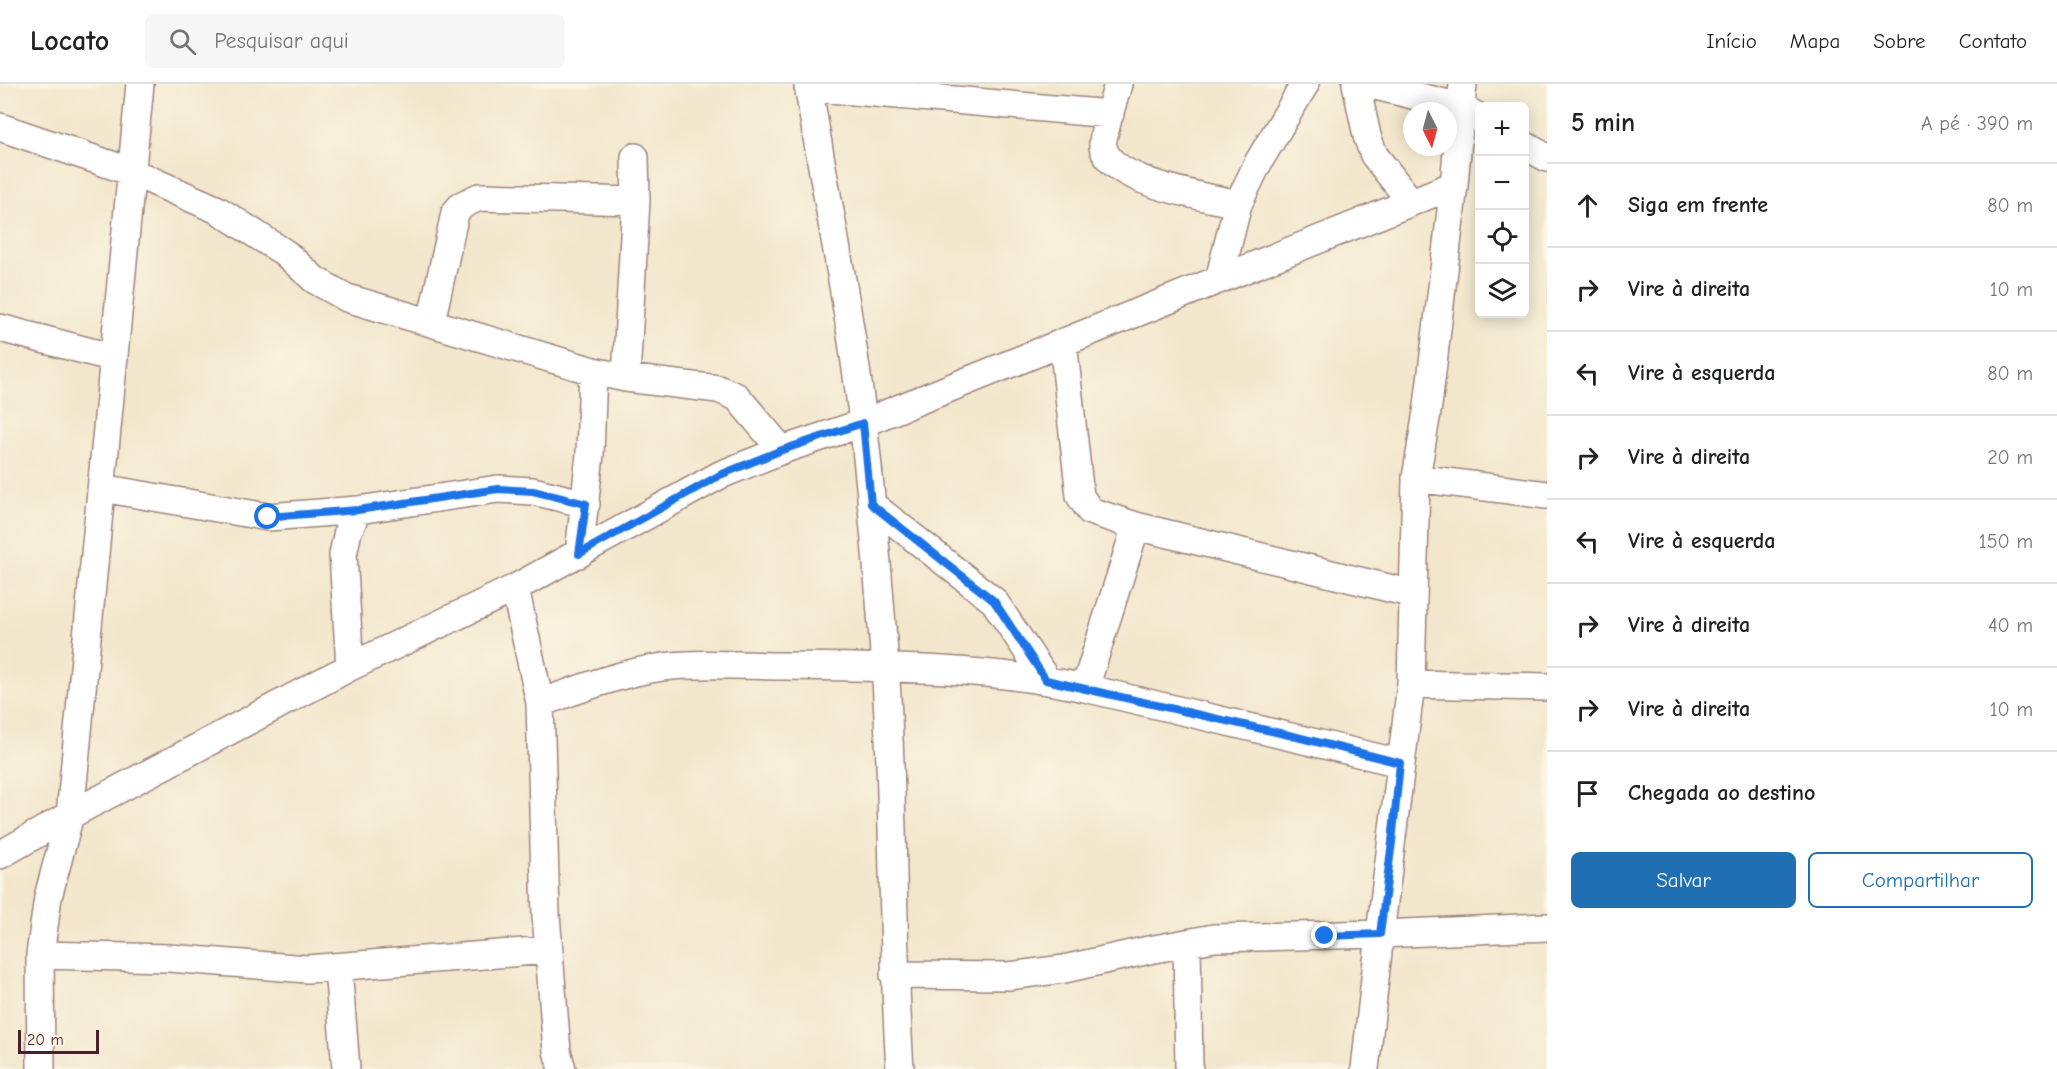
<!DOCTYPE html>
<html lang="pt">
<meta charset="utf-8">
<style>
body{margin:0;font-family:"Comic Neue",sans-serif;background:#f6f6f6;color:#202124}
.controls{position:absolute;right:18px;top:18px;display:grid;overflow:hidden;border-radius:9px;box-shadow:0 3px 15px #0003}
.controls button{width:54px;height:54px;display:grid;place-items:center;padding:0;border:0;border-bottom:2px solid #e0e0e0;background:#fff;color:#202124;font:30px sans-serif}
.compass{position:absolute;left:1403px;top:18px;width:54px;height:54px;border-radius:50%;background:#fff;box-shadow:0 3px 15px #0003;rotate:174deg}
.scale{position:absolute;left:18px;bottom:15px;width:81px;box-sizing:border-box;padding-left:6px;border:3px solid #4a1f2b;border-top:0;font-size:16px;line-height:21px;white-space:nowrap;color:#4a1f2b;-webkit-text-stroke:4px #fcf5e5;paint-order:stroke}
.stop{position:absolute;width:18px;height:18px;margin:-14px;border:4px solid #1a73e8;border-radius:50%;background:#fff}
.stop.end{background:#1a73e8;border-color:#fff;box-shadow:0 2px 6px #0008}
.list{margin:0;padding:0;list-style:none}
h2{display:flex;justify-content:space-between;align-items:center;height:78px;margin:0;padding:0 24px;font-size:26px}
h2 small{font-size:20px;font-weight:400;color:#757577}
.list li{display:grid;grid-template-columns:39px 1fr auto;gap:18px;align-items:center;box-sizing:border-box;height:84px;padding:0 24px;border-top:2px solid #e0e0e0}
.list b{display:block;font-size:22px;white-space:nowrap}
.list em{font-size:20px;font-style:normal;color:#757577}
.actions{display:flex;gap:12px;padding:18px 24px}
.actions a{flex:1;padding:14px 0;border:2px solid #1f6fb2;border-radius:9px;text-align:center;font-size:21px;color:#1f6fb2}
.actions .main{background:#1f6fb2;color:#fff}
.icon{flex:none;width:33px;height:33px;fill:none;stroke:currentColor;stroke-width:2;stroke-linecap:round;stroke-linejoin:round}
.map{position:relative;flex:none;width:1547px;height:985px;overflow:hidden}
header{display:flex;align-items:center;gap:36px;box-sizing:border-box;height:84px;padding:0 30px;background:#fff;border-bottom:2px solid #e0e0e0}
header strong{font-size:28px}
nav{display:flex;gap:33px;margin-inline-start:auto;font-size:21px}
.search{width:420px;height:54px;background:#f6f6f6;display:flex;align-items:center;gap:15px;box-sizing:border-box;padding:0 21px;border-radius:9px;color:#757577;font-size:22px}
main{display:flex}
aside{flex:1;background:#fff}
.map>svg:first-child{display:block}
</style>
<header>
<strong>Locato</strong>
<div class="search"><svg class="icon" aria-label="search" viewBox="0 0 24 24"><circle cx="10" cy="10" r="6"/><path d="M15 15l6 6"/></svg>Pesquisar aqui</div>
<nav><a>Início</a><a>Mapa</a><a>Sobre</a><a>Contato</a></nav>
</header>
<main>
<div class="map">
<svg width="1547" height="985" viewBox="0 0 1547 985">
<rect width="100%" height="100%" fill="#fcf5e5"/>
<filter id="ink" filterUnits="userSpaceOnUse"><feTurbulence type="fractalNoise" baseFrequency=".0167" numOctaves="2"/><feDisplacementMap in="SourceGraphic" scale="12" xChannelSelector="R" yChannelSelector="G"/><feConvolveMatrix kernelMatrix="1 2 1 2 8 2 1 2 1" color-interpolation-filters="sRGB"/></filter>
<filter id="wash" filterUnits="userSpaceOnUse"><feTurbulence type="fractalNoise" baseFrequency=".008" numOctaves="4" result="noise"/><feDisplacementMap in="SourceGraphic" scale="24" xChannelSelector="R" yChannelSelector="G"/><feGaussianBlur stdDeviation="1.35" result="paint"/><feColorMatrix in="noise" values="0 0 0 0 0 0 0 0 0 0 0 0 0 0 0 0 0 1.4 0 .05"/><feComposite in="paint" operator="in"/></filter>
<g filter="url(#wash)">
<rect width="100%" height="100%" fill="#f2e7cc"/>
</g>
<g filter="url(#ink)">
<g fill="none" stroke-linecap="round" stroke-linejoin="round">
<g stroke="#9e837c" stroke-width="30">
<path id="street" d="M 808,0 C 826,113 850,225 863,339 C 873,419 879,501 885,582 C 895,716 891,851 900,985
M 1118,0 C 1115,12 1101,54 1103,63 C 1111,99 1207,113 1238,120
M 1356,0 L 1367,52 L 1374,71 L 1411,118
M 1367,0 L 1461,23 L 1480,34
M 808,3 L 1110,30
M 0,43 L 132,88 L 218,126 L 285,169 L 315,196 L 347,214 L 593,287 L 626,294 L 718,305 L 737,313 L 782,366
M 1524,61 L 1547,74
M 1219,196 L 1238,120 L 1259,77 L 1305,0
M 431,238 L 455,129 L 462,121 L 479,113 L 636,117
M 0,244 L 114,274
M 1063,258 L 1080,412 L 1090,427 L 1136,442 L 1413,510
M 626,294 L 636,117 L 635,73
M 1416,394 L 1547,411
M 102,404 L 268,433 L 358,426 L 498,405 L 533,407 L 586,420
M 871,420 L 994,517 L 1046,595
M 579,470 L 590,370 L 593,287
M 515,504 L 540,619 L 546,831 L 557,967 L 562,985
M 350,583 L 343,471 L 348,447 L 358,426
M 1411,600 L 1547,603
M 1085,604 L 1136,442
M 540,619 C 580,605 620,589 663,583 C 699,578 748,582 786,582 C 886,583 987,583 1085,604 L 1400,679
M 0,771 L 70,731 L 350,583 L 515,504 L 720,391 L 782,366 L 863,339 L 1454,101
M 1187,859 L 1189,985
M 40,871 L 169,874 L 307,885 L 548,866
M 338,883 L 346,985
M 894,891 L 1008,892 L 1064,885 L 1149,866 L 1214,854 L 1380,850 L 1547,843
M 41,985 L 40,871 L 48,813 L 70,731 L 140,0
M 1365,985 L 1380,850 L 1411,600 L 1416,394 L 1428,322 L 1454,101 L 1463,0"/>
</g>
<use href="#street" stroke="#fff" stroke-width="27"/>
</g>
</g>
<g fill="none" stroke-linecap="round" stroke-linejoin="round" filter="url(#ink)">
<path stroke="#1a73e8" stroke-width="8" d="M 268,433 L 358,426 L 498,405 L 533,407 L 586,420 L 579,470 L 720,391 L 782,366 L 863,339 L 871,420 L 994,517 L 1046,596 L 1293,652 L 1400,679 L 1392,758 L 1380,850 L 1325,852"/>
</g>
</svg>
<div class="controls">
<button>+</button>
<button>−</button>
<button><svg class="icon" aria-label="locate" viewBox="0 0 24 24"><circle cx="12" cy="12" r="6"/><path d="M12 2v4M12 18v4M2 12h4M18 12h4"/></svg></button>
<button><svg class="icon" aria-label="layers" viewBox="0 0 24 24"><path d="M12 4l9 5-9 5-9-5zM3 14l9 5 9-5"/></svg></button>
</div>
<svg class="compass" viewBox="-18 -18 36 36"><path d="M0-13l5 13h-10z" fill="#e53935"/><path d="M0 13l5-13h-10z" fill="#757577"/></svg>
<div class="scale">20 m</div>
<div class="stop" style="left:268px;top:433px"></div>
<div class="stop end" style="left:1325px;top:852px"></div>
</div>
<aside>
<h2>5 min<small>A pé · 390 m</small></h2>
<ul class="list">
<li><svg class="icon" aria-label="ahead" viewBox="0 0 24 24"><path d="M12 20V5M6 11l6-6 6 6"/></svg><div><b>Siga em frente</b></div><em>80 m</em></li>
<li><svg class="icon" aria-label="right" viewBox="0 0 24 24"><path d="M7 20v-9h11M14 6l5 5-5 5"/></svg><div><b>Vire à direita</b></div><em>10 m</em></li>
<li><svg class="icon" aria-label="left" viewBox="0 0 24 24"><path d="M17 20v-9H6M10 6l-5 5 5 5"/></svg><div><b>Vire à esquerda</b></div><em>80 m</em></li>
<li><svg class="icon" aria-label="right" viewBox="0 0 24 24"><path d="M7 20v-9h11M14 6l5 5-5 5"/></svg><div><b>Vire à direita</b></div><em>20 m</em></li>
<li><svg class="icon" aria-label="left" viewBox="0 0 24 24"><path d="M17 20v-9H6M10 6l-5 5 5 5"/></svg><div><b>Vire à esquerda</b></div><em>150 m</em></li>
<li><svg class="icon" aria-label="right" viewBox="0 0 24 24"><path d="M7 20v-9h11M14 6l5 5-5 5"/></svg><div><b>Vire à direita</b></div><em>40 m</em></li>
<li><svg class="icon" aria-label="right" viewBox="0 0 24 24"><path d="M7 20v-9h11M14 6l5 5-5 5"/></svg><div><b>Vire à direita</b></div><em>10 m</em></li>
<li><svg class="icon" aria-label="arrive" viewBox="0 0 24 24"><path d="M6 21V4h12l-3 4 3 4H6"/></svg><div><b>Chegada ao destino</b></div></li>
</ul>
<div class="actions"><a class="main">Salvar</a><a>Compartilhar</a></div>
</aside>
</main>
